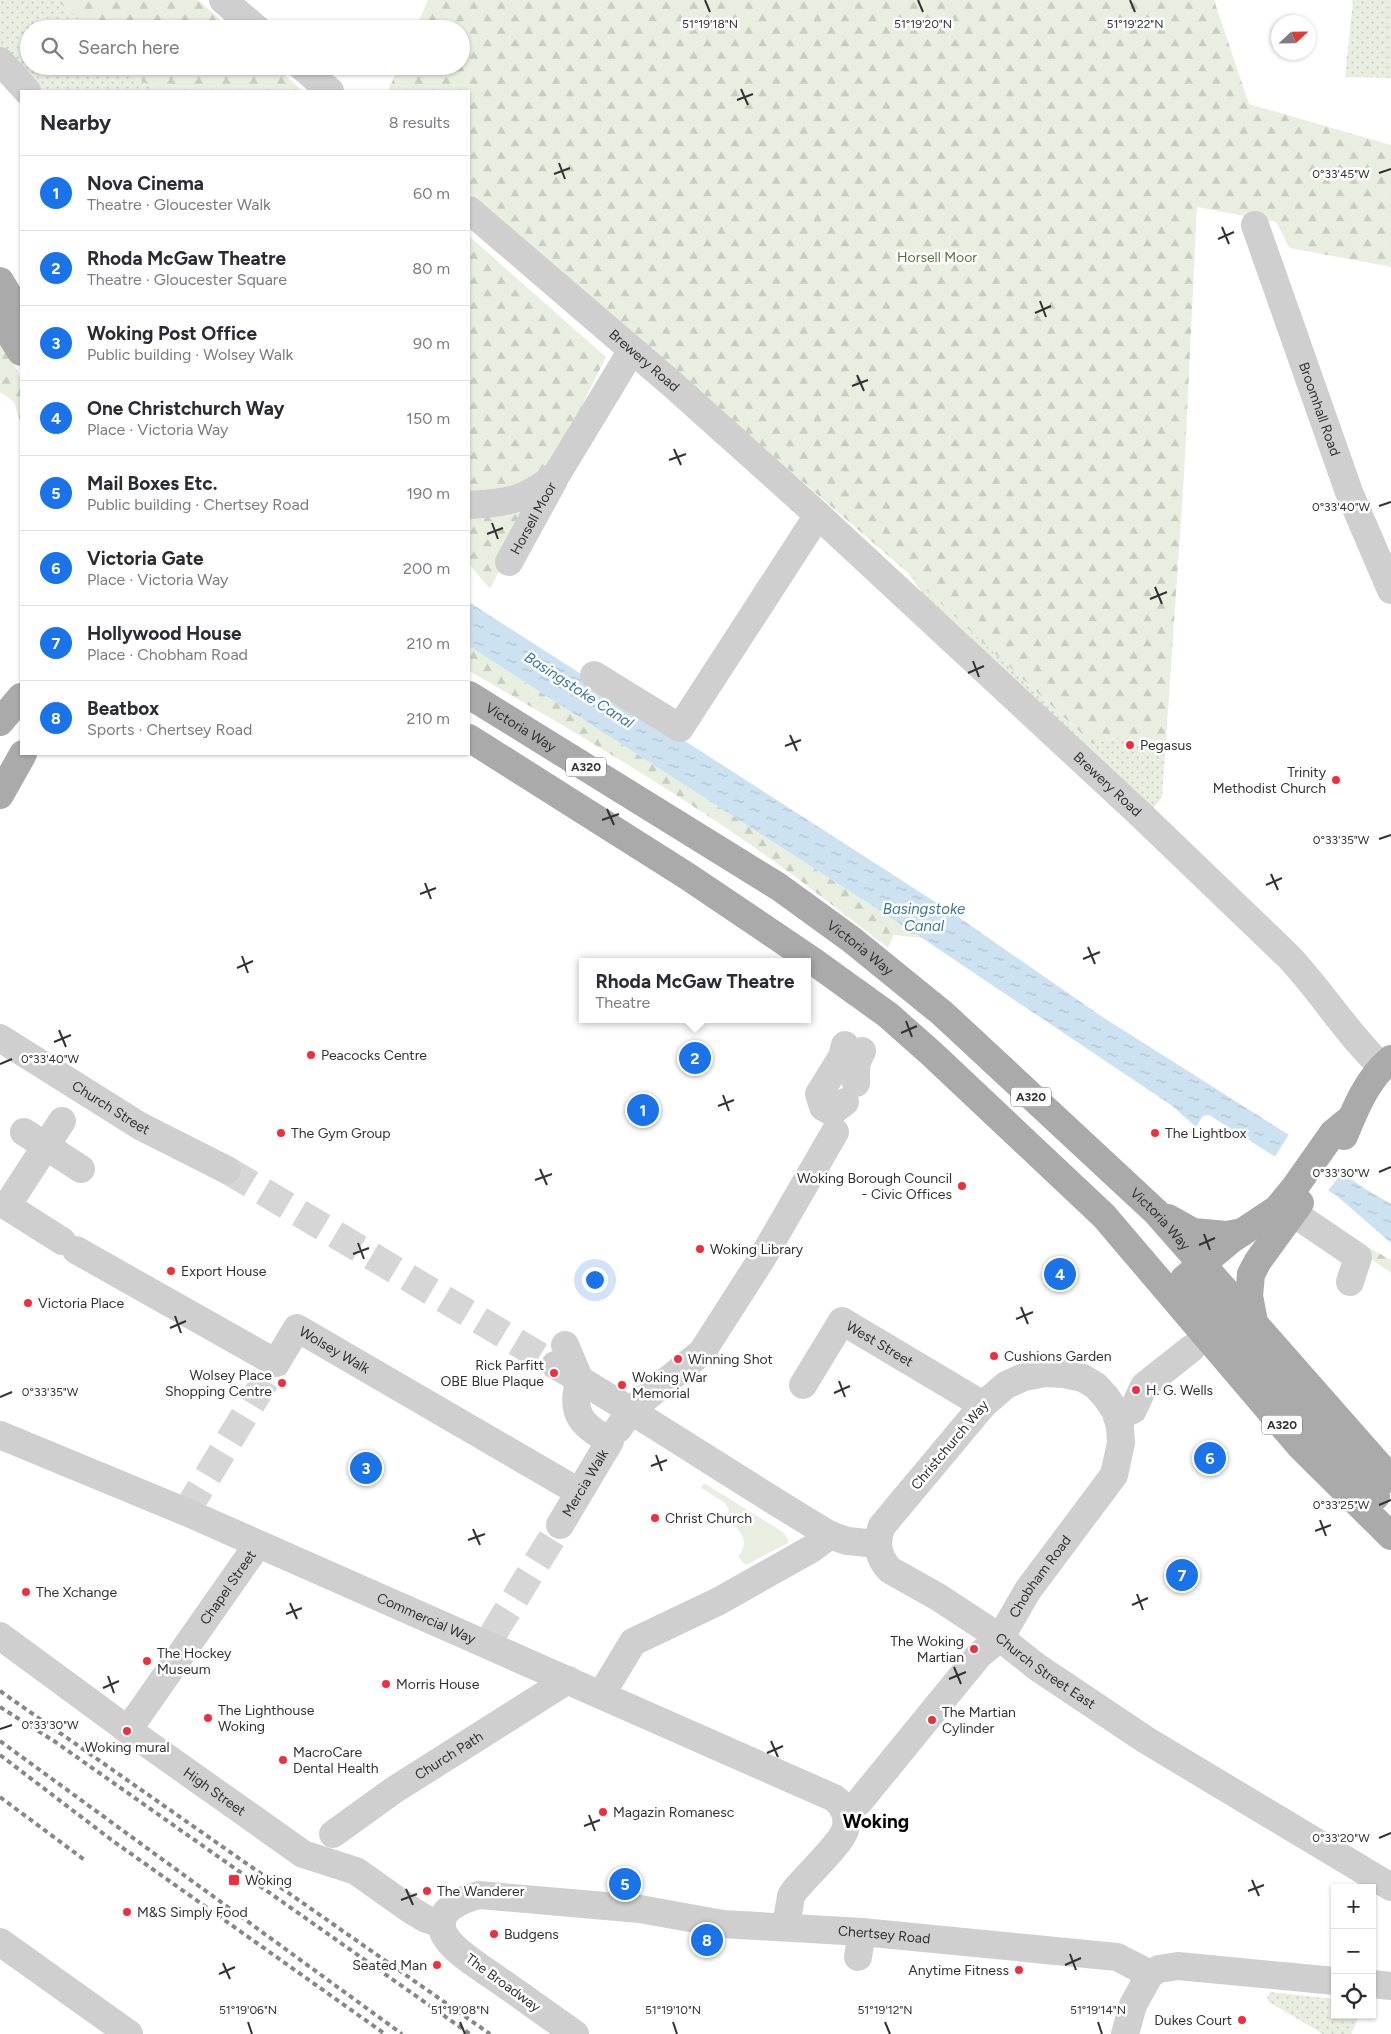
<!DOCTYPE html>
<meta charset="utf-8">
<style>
body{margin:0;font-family:Figtree,sans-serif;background:#f2f2f3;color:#2b2b33}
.controls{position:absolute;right:15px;bottom:15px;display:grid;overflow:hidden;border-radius:0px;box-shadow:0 1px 4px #0004}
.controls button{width:45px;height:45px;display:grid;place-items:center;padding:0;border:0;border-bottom:1px solid #e1e1e2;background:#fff;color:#2b2b33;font:25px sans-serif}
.compass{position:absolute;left:1271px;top:15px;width:45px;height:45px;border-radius:50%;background:#fff;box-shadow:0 1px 4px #0004;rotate:68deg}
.you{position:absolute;left:594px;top:1279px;width:18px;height:18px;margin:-12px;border:4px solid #fff;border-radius:50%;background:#1a73e8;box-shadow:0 0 0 8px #1a73e833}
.badge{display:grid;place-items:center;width:32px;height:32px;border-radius:50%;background:#1a73e8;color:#fff;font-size:16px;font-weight:700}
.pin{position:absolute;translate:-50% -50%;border:2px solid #fff;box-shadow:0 1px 5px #0006}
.popup{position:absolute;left:579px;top:958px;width:232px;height:65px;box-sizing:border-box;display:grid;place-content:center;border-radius:0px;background:#fff;filter:drop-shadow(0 1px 4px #0005);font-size:16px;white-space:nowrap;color:#7c7c81}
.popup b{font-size:19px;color:#2b2b33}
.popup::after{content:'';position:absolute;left:50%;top:100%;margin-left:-10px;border:10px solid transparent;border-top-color:#fff}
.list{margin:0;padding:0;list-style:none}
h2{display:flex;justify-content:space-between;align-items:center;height:65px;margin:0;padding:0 20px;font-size:21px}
h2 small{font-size:16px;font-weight:400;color:#7c7c81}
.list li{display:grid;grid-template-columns:32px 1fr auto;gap:15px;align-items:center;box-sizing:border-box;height:75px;padding:0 20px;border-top:1px solid #e1e1e2}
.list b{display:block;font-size:19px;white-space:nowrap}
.list p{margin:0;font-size:16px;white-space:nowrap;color:#7c7c81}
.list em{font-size:16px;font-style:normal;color:#7c7c81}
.icon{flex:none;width:28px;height:28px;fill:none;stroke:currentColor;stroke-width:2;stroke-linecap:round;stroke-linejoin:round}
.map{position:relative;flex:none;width:1391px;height:2034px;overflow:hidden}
.search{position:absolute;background:#fff;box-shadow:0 1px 4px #0004;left:20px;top:20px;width:450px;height:55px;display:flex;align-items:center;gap:12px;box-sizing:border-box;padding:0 18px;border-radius:28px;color:#7c7c81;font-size:19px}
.panel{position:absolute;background:#fff;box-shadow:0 1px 4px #0004;left:20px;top:90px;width:450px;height:665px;border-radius:0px}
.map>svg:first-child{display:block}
</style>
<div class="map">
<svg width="1391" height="2034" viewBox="0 0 1391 2034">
<defs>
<pattern id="grass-dots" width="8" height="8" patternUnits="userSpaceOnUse" patternTransform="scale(1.25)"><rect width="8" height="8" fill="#e9efe0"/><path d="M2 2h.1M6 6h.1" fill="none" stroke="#c8cdc1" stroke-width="1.8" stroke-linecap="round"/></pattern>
<pattern id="forest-firs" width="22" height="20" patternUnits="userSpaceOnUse" patternTransform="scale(1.25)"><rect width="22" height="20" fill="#e9efe0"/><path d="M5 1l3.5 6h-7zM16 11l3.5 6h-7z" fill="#c8cdc1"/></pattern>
<pattern id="water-ripples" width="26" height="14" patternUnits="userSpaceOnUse" patternTransform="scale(1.25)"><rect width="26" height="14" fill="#cce2f0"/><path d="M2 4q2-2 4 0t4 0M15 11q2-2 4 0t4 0" fill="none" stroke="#b0c2ce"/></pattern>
</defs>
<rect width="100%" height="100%" fill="#fff"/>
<path fill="url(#grass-dots)" d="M 0,0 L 55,0 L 76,15 L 88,29 L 29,29 L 29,66 L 113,66 L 160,91 L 38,91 L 0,49 Z
M 1353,0 L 1391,0 L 1391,78 L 1345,77 Z
M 907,572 L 1093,744 L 1119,737 L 1166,740 L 1162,797 L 1150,813 L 927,599 Z
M 1270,1992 L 1335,1999 L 1335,2015 L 1360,2015 L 1351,2034 L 1323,2034 L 1269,2002 L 1267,1998 Z"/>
<path fill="url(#forest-firs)" d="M 55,0 L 198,0 L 231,29 L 88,29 L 76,15 Z
M 428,0 L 1214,0 L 1249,104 L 1391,145 L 1391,267 L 1290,248 L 1276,222 L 1197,207 L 1184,476 L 1166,740 L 1119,737 L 1093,744 L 907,572 L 469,193 L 469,91 L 388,91 L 399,66 L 461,66 L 461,29 L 415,29 Z
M 113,66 L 274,66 L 303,91 L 160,91 Z
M 469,236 L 606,357 L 490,589 L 469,564 Z
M 0,335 L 21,379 L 21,424 L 14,402 L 0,392 Z
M 469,646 L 922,938 L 894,935 L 888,948 C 845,915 802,881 758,850 C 665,785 567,727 469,671 Z
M 1315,1218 L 1391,1260 L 1391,1273 L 1312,1219 Z"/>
<path fill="#e9efe0" d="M 704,1483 L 783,1532 L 788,1539 L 788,1543 L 746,1565 L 738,1557 C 751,1540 741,1529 725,1520 L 729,1510 L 725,1503 L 701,1488 Z"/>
<path fill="url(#water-ripples)" d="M 469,602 L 954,914 L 1101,1016 L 1297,1140 L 1362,1187 L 1391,1204 L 1391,1243 L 1337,1196 L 1209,1115 L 1203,1116 L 1196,1127 L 1171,1105 L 922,938 L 469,646 Z"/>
<path fill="#fff" d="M 1290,1133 L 1344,1170 L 1327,1192 L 1274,1158 Z"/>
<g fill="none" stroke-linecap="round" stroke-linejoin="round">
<path stroke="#d6d6d6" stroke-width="28" stroke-dasharray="28 14" stroke-linecap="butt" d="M 227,1170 L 555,1365
M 186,1512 L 276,1363
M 493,1634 L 560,1525"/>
<g stroke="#cfcfcf" stroke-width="28">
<path d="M 223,0 L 257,29"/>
<path d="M 0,61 L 27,91"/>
<path d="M 301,66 L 330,91"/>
<path id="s1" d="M 469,210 L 672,384 L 818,515 L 1139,813 L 1289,957 C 1322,992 1347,1034 1382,1067"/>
<path id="s2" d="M 1255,225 L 1349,492 L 1391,590"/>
<path d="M 469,505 C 507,503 528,500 557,474 L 632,350"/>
<path id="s3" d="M 509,562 L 554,480"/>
<path d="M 594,675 L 680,728 L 818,515"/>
<path id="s4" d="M 0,1038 L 140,1126 L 227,1170"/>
<path d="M 856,1083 L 856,1064 L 862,1051"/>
<path d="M 845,1102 L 832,1112 L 823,1107 L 819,1094 L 842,1057 L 845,1045"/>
<path d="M 24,1132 L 81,1169"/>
<path d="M 1302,1219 L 1358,1257 L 1350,1282"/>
<path d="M 62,1241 L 7,1206 L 62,1121"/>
<path id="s5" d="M 76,1250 L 276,1363 L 297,1328 L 579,1492"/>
<path d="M 555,1365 C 648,1419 738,1480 830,1535 L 847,1541 L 878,1544"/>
<path id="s6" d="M 803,1385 L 842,1321 L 983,1405"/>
<path d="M 1117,1417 L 1133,1410 L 1144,1386 L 1192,1348"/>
<path d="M 618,1429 L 631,1410 L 702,1352 L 761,1260 L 835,1132"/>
<path id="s7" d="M 0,1435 L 186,1512 L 834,1798 C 844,1805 849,1819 845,1830 C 840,1845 807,1875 795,1890 L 791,1896 L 786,1927"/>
<path id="s8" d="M 560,1525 L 610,1441 C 582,1426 569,1413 580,1380 L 565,1345"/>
<path id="s9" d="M 0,1636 L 128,1730 L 303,1854 L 356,1871 L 411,1910 L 426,1919 L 442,1924"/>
<path d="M 601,1695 L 633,1642 L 719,1601 L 813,1548 L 830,1535"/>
<path id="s10" d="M 128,1730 L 258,1544"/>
<path id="s11" d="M 859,1802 L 979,1655 L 995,1642 L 1006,1628 L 1028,1590 L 1114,1475 L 1121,1443 L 1120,1427 L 1116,1412 L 1106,1397 L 1096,1386 L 1083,1378 L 1064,1374 L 1046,1373 L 1024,1377 L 1006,1385 L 983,1405 L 882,1526 C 875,1542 878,1558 890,1570 L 938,1597 L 999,1637 L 1037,1667 L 1146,1740 L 1391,1887"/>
<path id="s12" d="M 333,1834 L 394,1790 L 568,1680"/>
<path d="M 0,1942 L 129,2034"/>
<path d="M 858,1957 L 862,1932"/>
<path d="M 1150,1974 L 1159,1969 L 1178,1966 L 1335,1981"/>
<path d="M 1372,1984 L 1391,1986"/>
<path id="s13" d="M 575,2034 C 549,2016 523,1997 497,1979 C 482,1968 452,1951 444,1934 C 433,1911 462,1899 479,1895 L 640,1909 L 723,1924 L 862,1932 L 1117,1957 L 1150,1974"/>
<path d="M 1125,2034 L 1133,2005 L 1150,1974"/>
</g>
<g stroke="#aaa" stroke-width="28">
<path d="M 0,281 L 21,316"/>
<path d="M 0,318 L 21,352"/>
<path id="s14" d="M 469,695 L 779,887 L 852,940 L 942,1013 L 1156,1212 L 1391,1479"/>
<path d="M 0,722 L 21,697"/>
<path d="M 469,738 L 687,876 L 813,961 L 888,1015 L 932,1054 L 1104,1216 L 1300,1446 L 1391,1536"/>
<path d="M 0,795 L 23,754"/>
<path d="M 1350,1119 L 1333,1133 L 1295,1187 L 1277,1209 L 1232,1239 L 1184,1279 L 1289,1403 L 1376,1496"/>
<path d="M 1344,1136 C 1356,1107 1367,1079 1391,1059"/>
<path d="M 1168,1218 L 1193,1232 L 1226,1235 L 1243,1232"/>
<path d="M 1254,1322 L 1249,1296 L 1251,1274 L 1258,1261 L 1300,1203"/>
</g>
<path stroke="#878787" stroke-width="4" stroke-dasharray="5 4" stroke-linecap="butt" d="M 0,1691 L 490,2034
M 0,1707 L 54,1741 L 470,2034
M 0,1741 L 402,2034
M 0,1755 L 113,1841 L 385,2034
M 0,1797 L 86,1861"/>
</g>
<path fill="none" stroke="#323232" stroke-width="2" d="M 705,0 L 710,12M 918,0 L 923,12M 1130,0 L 1135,12M 741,89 L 748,105M 737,100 L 753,94M 559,163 L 565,179M 1379,173 L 1391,169M 554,174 L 570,168M 1222,227 L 1229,244M 1218,239 L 1234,232M 1040,301 L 1046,317M 1035,313 L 1051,306M 857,375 L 864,391M 852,386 L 868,380M 674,449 L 681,465M 669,460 L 686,454M 1379,506 L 1391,502M 492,523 L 498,539M 487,534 L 503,528M 1155,587 L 1162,604M 1150,599 L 1167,592M 973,661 L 979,677M 968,673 L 984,666M 790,735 L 797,751M 785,746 L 801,740M 607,809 L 614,825M 602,820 L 619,814M 1379,839 L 1391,835M 1271,874 L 1278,890M 425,883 L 431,899M 1266,885 L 1282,878M 420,894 L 436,888M 1088,947 L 1095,964M 242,956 L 248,973M 1083,959 L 1100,952M 237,968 L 253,961M 906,1021 L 912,1037M 59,1030 L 66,1047M 901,1033 L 917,1026M 54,1042 L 71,1035M 0,1064 L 12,1059M 723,1095 L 729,1111M 718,1106 L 734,1100M 540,1169 L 547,1185M 1379,1172 L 1391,1167M 535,1180 L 552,1174M 1204,1234 L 1210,1250M 358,1243 L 364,1259M 1199,1245 L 1215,1238M 353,1254 L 369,1248M 1021,1307 L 1028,1324M 175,1316 L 181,1333M 1016,1319 L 1033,1312M 170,1328 L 186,1321M 839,1381 L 845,1397M 834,1393 L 850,1386M 0,1397 L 12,1392M 656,1455 L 662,1471M 651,1466 L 667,1460M 1379,1505 L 1391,1500M 1320,1520 L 1326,1536M 473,1529 L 480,1545M 1315,1531 L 1331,1525M 468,1540 L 485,1534M 1137,1594 L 1143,1610M 290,1603 L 297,1619M 1132,1605 L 1148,1598M 286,1614 L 302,1608M 954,1667 L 961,1684M 108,1676 L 114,1693M 949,1679 L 966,1672M 103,1688 L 119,1681M 0,1729 L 12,1725M 771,1741 L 778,1757M 767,1753 L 783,1746M 589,1815 L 595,1831M 584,1826 L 600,1820M 1379,1838 L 1391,1833M 1252,1880 L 1259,1896M 406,1889 L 413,1905M 1248,1891 L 1264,1885M 401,1900 L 417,1894M 1070,1954 L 1076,1970M 223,1963 L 230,1979M 1065,1965 L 1081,1958M 219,1974 L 235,1967M 248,2022 L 252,2034M 460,2022 L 465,2034M 673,2022 L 677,2034M 885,2022 L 890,2034M 1098,2022 L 1102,2034"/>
<g fill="#f02e3e" stroke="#fff" stroke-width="2">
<circle cx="1130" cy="745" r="5"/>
<circle cx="1336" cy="780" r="5"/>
<circle cx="311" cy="1055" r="5"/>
<circle cx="281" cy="1133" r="5"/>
<circle cx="1155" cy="1133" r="5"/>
<circle cx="962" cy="1186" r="5"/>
<circle cx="700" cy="1249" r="5"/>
<circle cx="171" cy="1271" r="5"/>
<circle cx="28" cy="1303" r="5"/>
<circle cx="994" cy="1356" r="5"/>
<circle cx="678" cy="1359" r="5"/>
<circle cx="554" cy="1373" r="5"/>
<circle cx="282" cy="1383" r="5"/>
<circle cx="622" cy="1385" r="5"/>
<circle cx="1136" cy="1390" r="5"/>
<circle cx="655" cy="1518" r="5"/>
<circle cx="26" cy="1592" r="5"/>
<circle cx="974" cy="1649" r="5"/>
<circle cx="147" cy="1661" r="5"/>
<circle cx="386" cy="1684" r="5"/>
<circle cx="208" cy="1718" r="5"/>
<circle cx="932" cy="1720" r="5"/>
<circle cx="127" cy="1731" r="5"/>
<circle cx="283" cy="1760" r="5"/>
<circle cx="603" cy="1812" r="5"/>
<rect x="228" y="1874" width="12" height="12" rx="2.5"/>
<circle cx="427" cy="1891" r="5"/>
<circle cx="127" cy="1912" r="5"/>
<circle cx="494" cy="1934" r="5"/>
<circle cx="437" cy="1965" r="5"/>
<circle cx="1019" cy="1970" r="5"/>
<circle cx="1242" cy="2020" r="5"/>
</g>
<g text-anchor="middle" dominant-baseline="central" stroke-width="5" stroke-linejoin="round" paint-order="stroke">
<g fill="#fff" stroke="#707070" stroke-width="1">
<rect x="566" y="757.5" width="40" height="19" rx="4"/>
<rect x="1011" y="1087.5" width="40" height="19" rx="4"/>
<rect x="1262" y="1415.5" width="40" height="19" rx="4"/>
</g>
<g font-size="12" font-weight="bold" fill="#323232">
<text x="586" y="767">A320</text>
<text x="1031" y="1097">A320</text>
<text x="1282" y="1425">A320</text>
</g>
<g font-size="14" fill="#56723c" stroke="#fff">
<text x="937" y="257">Horsell Moor</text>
</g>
<g font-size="14" fill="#323232" stroke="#fff">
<text stroke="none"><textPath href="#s1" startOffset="231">Brewery Road</textPath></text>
<text stroke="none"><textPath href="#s2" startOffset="195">Broomhall Road</textPath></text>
<text stroke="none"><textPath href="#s3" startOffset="50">Horsell Moor</textPath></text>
<text stroke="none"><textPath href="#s14" startOffset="61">Victoria Way</textPath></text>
<text stroke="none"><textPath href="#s1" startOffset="859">Brewery Road</textPath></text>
<text stroke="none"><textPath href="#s14" startOffset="466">Victoria Way</textPath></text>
<text stroke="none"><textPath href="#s4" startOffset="131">Church Street</textPath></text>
<text stroke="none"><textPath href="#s14" startOffset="871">Victoria Way</textPath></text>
<text stroke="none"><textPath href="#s6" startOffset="119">West Street</textPath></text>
<text stroke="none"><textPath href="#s5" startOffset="314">Wolsey Walk</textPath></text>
<text transform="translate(950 1445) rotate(-50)">Christchurch Way</text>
<text stroke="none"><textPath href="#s8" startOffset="49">Mercia Walk</textPath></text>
<text stroke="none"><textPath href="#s11" startOffset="290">Chobham Road</textPath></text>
<text stroke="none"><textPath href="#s10" startOffset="174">Chapel Street</textPath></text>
<text stroke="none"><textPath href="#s7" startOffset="464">Commercial Way</textPath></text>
<text stroke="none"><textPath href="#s11" startOffset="1029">Church Street East</textPath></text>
<text stroke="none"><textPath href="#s12" startOffset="140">Church Path</textPath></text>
<text stroke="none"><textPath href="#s9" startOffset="265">High Street</textPath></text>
<text stroke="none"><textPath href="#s13" startOffset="634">Chertsey Road</textPath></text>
<text transform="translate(503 1983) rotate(36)">The Broadway</text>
</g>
<g font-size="14" fill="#323232" stroke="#fff" text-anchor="start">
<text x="1140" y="745">Pegasus</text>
<text x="1326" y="772" text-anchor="end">Trinity<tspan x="1326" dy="16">Methodist Church</tspan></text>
<text x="321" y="1055">Peacocks Centre</text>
<text x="291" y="1133">The Gym Group</text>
<text x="1165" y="1133">The Lightbox</text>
<text x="952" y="1178" text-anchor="end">Woking Borough Council<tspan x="952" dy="16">- Civic Offices</tspan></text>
<text x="710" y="1249">Woking Library</text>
<text x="181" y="1271">Export House</text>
<text x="38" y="1303">Victoria Place</text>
<text x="1004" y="1356">Cushions Garden</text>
<text x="688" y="1359">Winning Shot</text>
<text x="544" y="1365" text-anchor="end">Rick Parfitt<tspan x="544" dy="16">OBE Blue Plaque</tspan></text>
<text x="272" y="1375" text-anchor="end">Wolsey Place<tspan x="272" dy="16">Shopping Centre</tspan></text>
<text x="632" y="1377">Woking War<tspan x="632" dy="16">Memorial</tspan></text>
<text x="1146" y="1390">H. G. Wells</text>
<text x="665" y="1518">Christ Church</text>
<text x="36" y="1592">The Xchange</text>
<text x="964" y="1641" text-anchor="end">The Woking<tspan x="964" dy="16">Martian</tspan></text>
<text x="157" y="1653">The Hockey<tspan x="157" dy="16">Museum</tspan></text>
<text x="396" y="1684">Morris House</text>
<text x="218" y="1710">The Lighthouse<tspan x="218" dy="16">Woking</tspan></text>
<text x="942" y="1712">The Martian<tspan x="942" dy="16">Cylinder</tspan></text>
<text x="127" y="1747" text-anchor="middle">Woking mural</text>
<text x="293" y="1752">MacroCare<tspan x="293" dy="16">Dental Health</tspan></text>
<text x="613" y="1812">Magazin Romanesc</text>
<text x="245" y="1880">Woking</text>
<text x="437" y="1891">The Wanderer</text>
<text x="137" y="1912">M&amp;S Simply Food</text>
<text x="504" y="1934">Budgens</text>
<text x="427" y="1965" text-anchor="end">Seated Man</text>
<text x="1009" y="1970" text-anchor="end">Anytime Fitness</text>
<text x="1232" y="2020" text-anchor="end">Dukes Court</text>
</g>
<g font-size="15" font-style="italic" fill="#3a769b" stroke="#fff">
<text transform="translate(579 690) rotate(33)">Basingstoke Canal</text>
<text x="924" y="909">Basingstoke<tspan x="924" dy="17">Canal</tspan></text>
</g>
<g font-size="19" font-weight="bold" fill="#000" stroke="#fff">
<text x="876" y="1821">Woking</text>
</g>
</g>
<g font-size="12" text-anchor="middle" fill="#323232" stroke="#fff" stroke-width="5" stroke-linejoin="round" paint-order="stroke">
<text x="710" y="28">51°19'18"N</text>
<text x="923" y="28">51°19'20"N</text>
<text x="1135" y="28">51°19'22"N</text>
<text x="1341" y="178">0°33'45"W</text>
<text x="1341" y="511">0°33'40"W</text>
<text x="1341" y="844">0°33'35"W</text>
<text x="50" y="1063">0°33'40"W</text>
<text x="1341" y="1177">0°33'30"W</text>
<text x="50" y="1396">0°33'35"W</text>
<text x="1341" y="1509">0°33'25"W</text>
<text x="50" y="1729">0°33'30"W</text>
<text x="1341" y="1842">0°33'20"W</text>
<text x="248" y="2014">51°19'06"N</text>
<text x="460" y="2014">51°19'08"N</text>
<text x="673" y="2014">51°19'10"N</text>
<text x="885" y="2014">51°19'12"N</text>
<text x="1098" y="2014">51°19'14"N</text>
</g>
</svg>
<div class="controls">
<button>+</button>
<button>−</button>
<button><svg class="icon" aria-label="locate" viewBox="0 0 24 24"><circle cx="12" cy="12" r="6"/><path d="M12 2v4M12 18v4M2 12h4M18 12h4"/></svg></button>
</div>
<svg class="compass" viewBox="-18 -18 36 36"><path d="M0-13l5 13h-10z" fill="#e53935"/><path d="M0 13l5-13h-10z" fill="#7c7c81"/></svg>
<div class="you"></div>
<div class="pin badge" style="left:643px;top:1110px">1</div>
<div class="pin badge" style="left:695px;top:1058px">2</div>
<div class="popup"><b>Rhoda McGaw Theatre</b>Theatre</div>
<div class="pin badge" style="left:366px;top:1468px">3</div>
<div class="pin badge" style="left:1060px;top:1274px">4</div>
<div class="pin badge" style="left:625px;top:1884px">5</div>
<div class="pin badge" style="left:1210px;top:1458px">6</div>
<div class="pin badge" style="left:1182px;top:1575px">7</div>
<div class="pin badge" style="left:707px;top:1940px">8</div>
<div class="search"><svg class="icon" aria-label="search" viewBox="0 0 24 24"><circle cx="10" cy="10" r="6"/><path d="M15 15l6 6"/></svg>Search here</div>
<section class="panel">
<h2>Nearby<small>8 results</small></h2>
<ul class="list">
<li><span class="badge">1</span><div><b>Nova Cinema</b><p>Theatre · Gloucester Walk</p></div><em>60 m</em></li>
<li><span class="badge">2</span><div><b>Rhoda McGaw Theatre</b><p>Theatre · Gloucester Square</p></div><em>80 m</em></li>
<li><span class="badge">3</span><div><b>Woking Post Office</b><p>Public building · Wolsey Walk</p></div><em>90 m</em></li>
<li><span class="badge">4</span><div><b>One Christchurch Way</b><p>Place · Victoria Way</p></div><em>150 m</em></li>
<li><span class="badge">5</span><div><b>Mail Boxes Etc.</b><p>Public building · Chertsey Road</p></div><em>190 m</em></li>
<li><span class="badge">6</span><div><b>Victoria Gate</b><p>Place · Victoria Way</p></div><em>200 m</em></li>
<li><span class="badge">7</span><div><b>Hollywood House</b><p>Place · Chobham Road</p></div><em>210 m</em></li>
<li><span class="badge">8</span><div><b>Beatbox</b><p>Sports · Chertsey Road</p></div><em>210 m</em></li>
</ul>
</section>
</div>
